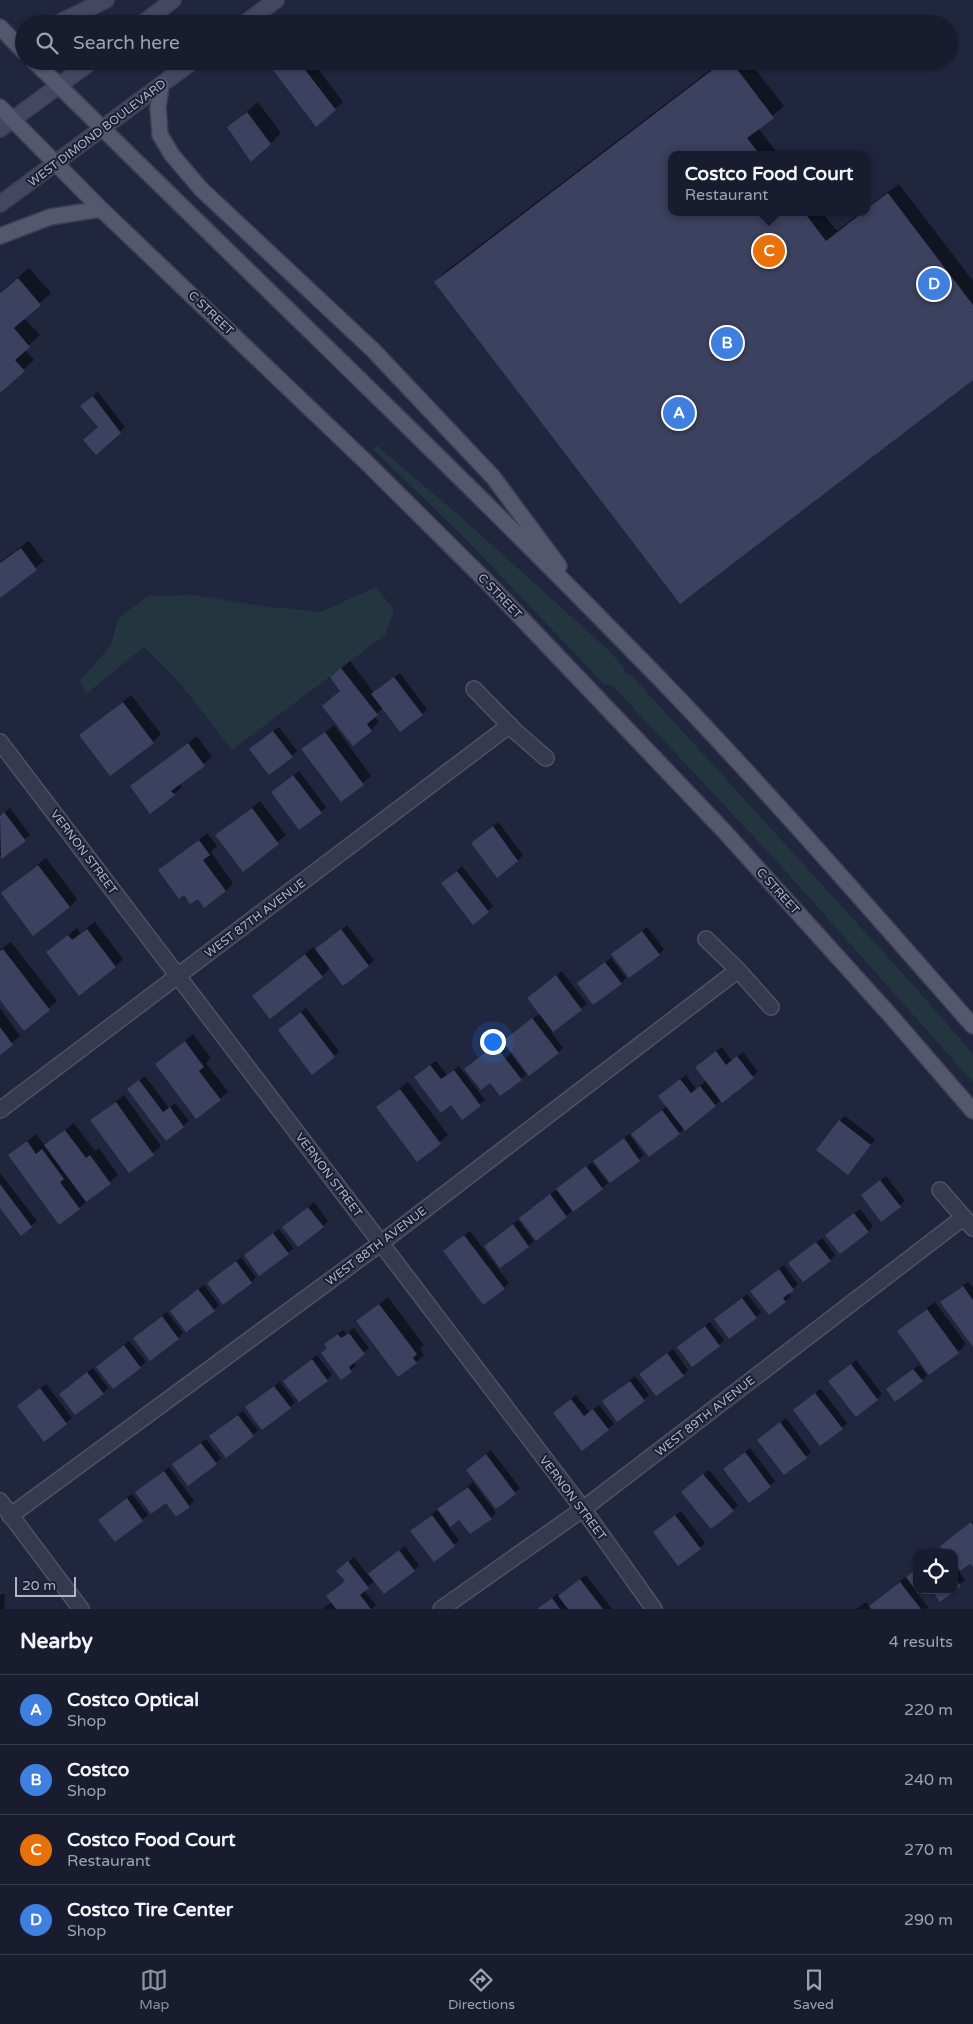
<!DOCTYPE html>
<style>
body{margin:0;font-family:"Varela Round",sans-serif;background:#26293b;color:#f1f3f6}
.controls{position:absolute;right:15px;bottom:15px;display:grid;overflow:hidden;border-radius:10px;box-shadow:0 1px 4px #0004}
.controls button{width:45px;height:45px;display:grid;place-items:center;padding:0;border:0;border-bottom:1px solid #373a4b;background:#191c2f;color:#f1f3f6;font:25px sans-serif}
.scale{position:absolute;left:15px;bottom:12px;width:61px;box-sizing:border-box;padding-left:5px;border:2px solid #b1b5ca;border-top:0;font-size:14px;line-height:18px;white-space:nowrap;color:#b1b5ca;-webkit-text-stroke:4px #1a1f34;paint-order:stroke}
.you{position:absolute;left:492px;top:1041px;width:18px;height:18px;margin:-12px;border:4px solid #fff;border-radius:50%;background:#1a73e8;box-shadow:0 0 0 8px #1a73e833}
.badge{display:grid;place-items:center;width:32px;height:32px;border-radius:50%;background:#8c9099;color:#fff;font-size:16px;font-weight:700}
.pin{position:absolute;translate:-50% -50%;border:2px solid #fff;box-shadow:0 1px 5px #0006}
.popup{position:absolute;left:668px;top:151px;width:202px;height:65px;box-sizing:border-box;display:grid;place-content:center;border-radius:10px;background:#191c2f;filter:drop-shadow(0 1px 4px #0005);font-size:16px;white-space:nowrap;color:#9fa1aa}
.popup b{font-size:19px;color:#f1f3f6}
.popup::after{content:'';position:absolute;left:50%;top:100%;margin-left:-10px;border:10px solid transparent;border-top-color:#191c2f}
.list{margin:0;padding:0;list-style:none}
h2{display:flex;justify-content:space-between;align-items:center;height:65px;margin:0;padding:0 20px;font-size:21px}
h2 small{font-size:16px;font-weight:400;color:#9fa1aa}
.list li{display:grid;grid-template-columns:32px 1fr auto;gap:15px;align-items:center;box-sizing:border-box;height:70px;padding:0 20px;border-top:1px solid #373a4b}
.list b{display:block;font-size:19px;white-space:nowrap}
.list p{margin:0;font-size:16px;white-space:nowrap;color:#9fa1aa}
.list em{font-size:16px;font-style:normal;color:#9fa1aa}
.icon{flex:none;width:28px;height:28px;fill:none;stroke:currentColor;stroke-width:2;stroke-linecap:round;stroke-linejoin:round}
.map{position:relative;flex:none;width:973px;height:1609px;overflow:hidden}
.search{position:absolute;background:#191c2f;box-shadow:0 1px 4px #0004;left:15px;right:15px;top:15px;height:55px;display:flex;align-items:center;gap:12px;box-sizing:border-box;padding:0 18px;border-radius:28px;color:#9fa1aa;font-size:19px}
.sheet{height:345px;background:#191c2f}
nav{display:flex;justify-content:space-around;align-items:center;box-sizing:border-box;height:70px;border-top:1px solid #373a4b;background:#191c2f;font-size:14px;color:#9fa1aa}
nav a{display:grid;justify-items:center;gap:2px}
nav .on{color:#8c9099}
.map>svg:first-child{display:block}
</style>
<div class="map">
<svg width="973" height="1609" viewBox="0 0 973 1609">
<rect width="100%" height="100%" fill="#21263f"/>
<path fill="#233640" d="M 377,446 L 462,518 L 607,649 L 624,667 L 625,673 L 633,677 L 914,986 L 973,1054 L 973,1082 L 782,867 L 612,685 L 604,684 L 463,536 L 373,449 Z
M 376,587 L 394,610 L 385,635 L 232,750 L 179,682 L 144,647 L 86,694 L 80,681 L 111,645 L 118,619 L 148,596 L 194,595 L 260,606 L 321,612 Z"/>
<path fill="#0007" d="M 276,61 L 312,61 L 343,102 L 335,109 Z
M 722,61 L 749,61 L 784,106 L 758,128 L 779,155 L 672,155 L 672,212 L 822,212 L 837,231 L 861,212 L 866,212 L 866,208 L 899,184 L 973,281 L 973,379 L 436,282 L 446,271 Z
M 258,102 L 281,133 L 270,144 L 228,127 Z
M 29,268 L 51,293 L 24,318 L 40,335 L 25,349 L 34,360 L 0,391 L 0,292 Z
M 98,392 L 125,427 L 96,453 L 100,427 L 87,401 Z
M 29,541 L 44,561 L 0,596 L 0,562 Z
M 350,661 L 374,693 L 400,673 L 427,709 L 422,714 L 383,708 L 374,716 L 379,722 L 371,730 L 323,706 L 341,690 L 340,670 Z
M 131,695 L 161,734 L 153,742 L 80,736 Z
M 334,725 L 371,776 L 341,800 L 303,750 Z
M 279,727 L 297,751 L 292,756 L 256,744 Z
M 197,736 L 212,757 L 179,783 L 182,787 L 174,794 L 132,786 Z
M 299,771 L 326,807 L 321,812 L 277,787 Z
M 260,801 L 286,835 L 243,870 L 217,835 Z
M 10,808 L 30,835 L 2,857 L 0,855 L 0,816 Z
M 498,822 L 523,855 L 518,860 L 472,843 Z
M 207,833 L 217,846 L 211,852 L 233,883 L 226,891 L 198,897 L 184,894 L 160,871 Z
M 46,858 L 77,899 L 70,907 L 2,893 Z
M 462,866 L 493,906 L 488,911 L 442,883 Z
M 95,922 L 123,959 L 115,967 L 47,952 L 77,928 L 80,933 Z
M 347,925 L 374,960 L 369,965 L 344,984 L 331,967 L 322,976 L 253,996 L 313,947 L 316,950 Z
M 647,927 L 664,949 L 659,954 L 618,949 Z
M 11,942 L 57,1001 L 24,1029 L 0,998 L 0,950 Z
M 611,958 L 626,978 L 621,983 L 584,978 Z
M 562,971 L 587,1004 L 551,1032 L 563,1048 L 558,1053 L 504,1041 L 540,1013 L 534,993 Z
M 0,1008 L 20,1036 L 0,1053 Z
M 306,1008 L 339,1051 L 334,1056 L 279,1030 Z
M 193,1034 L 211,1058 L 206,1063 L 228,1092 L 220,1099 L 157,1064 Z
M 501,1041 L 526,1074 L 521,1079 L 490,1081 L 471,1064 Z
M 722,1047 L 732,1061 L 743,1052 L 758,1072 L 679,1133 L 633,1134 L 667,1106 L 665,1091 L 686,1075 L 696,1089 L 706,1081 L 701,1062 Z
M 436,1061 L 447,1075 L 459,1066 L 485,1100 L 462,1118 L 452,1104 L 421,1072 Z
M 145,1076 L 169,1108 L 175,1103 L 189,1121 L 166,1139 L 134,1085 Z
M 408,1082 L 448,1135 L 417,1160 L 377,1107 Z
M 124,1095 L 161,1146 L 129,1172 L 92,1121 Z
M 845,1116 L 875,1139 L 853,1168 L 840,1121 Z
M 74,1123 L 95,1151 L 99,1148 L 118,1175 L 79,1208 L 10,1155 L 36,1134 L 45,1146 Z
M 629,1134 L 644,1155 L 610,1182 L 600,1156 Z
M 592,1162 L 608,1183 L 602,1188 L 566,1216 L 520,1218 Z
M 0,1173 L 37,1221 L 21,1234 L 0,1205 Z
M 886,1176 L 905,1201 L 900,1206 L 862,1195 Z
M 314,1202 L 328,1221 L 323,1226 L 283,1227 Z
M 860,1209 L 873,1226 L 868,1232 L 832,1230 Z
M 518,1220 L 534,1241 L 501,1267 L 490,1241 Z
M 279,1229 L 293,1248 L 288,1253 L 245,1255 Z
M 470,1231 L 509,1283 L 504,1288 L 450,1247 Z
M 822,1238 L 835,1255 L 830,1260 L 795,1258 Z
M 241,1257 L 256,1277 L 251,1282 L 214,1278 Z
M 784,1265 L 798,1284 L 788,1293 L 791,1296 L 769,1314 L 757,1286 Z
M 968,1282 L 973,1288 L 973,1344 L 947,1297 Z
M 204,1285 L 219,1305 L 214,1310 L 171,1311 Z
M 747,1294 L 761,1312 L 756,1317 L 715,1319 Z
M 388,1297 L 424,1345 L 420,1349 L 424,1355 L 416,1362 L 358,1321 Z
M 935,1302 L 966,1344 L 958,1352 L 898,1331 Z
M 167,1312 L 183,1333 L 178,1338 L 139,1333 Z
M 710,1322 L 724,1340 L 719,1345 L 678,1347 Z
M 354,1328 L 369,1348 L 353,1362 L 356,1366 L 341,1379 L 328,1348 L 331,1339 L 343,1330 L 347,1334 Z
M 129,1341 L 146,1362 L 113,1388 L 97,1367 Z
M 673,1349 L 688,1370 L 683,1375 L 646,1369 Z
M 317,1355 L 332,1375 L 327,1380 L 290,1376 Z
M 856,1360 L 882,1394 L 877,1399 L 830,1381 Z
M 919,1365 L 927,1375 L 922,1380 L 893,1384 Z
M 93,1368 L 108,1388 L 103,1393 L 65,1389 Z
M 635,1376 L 649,1395 L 618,1420 L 609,1397 Z
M 280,1382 L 295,1402 L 290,1407 L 252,1402 Z
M 46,1384 L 72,1418 L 44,1440 L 24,1401 Z
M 821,1389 L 847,1423 L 842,1428 L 794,1410 Z
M 576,1395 L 589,1412 L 599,1405 L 614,1424 L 583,1449 L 560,1408 Z
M 243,1411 L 258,1430 L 253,1435 L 216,1431 Z
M 786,1418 L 811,1452 L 784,1474 L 764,1435 Z
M 206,1439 L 221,1458 L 216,1463 L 179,1459 Z
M 750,1448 L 775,1481 L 770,1486 L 730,1464 Z
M 491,1450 L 520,1488 L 497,1508 L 467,1470 Z
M 169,1467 L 194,1501 L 189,1507 L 166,1501 L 142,1487 Z
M 709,1470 L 738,1505 L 733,1510 L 688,1487 Z
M 473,1482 L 496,1513 L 491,1518 L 460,1518 L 448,1526 L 459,1540 L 454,1545 L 417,1526 Z
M 132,1494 L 148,1515 L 115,1540 L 105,1515 Z
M 681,1511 L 705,1543 L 700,1548 L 654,1532 Z
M 973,1521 L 973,1565 L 971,1562 L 959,1571 L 965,1580 L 954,1590 L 954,1553 L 938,1553 L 944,1548 L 947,1541 Z
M 405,1546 L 419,1565 L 414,1570 L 375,1580 L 364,1590 L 376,1605 L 372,1609 L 322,1609 L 332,1602 L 346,1581 L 343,1566 L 354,1557 L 368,1575 Z
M 912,1572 L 917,1593 L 929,1608 L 927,1609 L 856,1609 L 866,1602 L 869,1606 Z
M 586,1575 L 612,1609 L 537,1609 L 557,1594 L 559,1596 Z
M 0,1594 L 5,1594 L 4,1609 L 0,1609 Z"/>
<path fill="#3b415e" d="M 276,61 L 307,61 L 308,63 L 303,67 L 336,110 L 316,127 L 270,66 Z
M 724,61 L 731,61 L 774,118 L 747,138 L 760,155 L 672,155 L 672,212 L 804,212 L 826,241 L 863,212 L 866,212 L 866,209 L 888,193 L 973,305 L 973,380 L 680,604 L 434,282 Z
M 247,112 L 271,144 L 251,162 L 227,127 Z
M 18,278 L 41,305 L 14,328 L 30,347 L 15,360 L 25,371 L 0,393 L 0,293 Z
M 93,396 L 121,433 L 96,455 L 83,440 L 98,427 L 80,406 Z
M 21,548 L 37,570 L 0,598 L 0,563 Z
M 341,668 L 378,715 L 367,724 L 372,731 L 353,746 L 322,706 L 340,691 L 330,677 Z
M 394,677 L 423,715 L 400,732 L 371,694 Z
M 123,702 L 154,743 L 110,776 L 79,735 Z
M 273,731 L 293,757 L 269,775 L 249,749 Z
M 325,732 L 364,785 L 341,802 L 301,749 Z
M 188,743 L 205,766 L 171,791 L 175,795 L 150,814 L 130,786 Z
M 293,775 L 322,813 L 299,830 L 271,792 Z
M 252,808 L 279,844 L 243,872 L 215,835 Z
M 4,812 L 26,841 L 1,859 L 0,816 Z
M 493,826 L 518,861 L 497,878 L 471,843 Z
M 199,840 L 210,855 L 203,860 L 226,891 L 204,908 L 198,899 L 190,904 L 184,895 L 179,899 L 158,870 Z
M 38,865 L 70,907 L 33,936 L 1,893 Z
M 457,871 L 489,912 L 473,925 L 441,883 Z
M 87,929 L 116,967 L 79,996 L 46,952 L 68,935 L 72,940 Z
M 341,929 L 369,966 L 343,986 L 315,949 Z
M 642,931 L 660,955 L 629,978 L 611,954 Z
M 3,949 L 50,1010 L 24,1031 L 0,1000 L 0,951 Z
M 305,954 L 323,977 L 270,1019 L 252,996 Z
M 605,962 L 622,984 L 593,1005 L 577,983 Z
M 556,975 L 582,1010 L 553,1032 L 527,998 Z
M 301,1012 L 335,1057 L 312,1075 L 278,1030 Z
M 532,1018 L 559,1053 L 529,1076 L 503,1041 Z
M 0,1027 L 13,1045 L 0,1055 Z
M 185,1041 L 204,1067 L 199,1071 L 221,1100 L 196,1119 L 155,1064 Z
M 495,1045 L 522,1080 L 500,1096 L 490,1083 L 481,1090 L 464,1069 Z
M 716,1051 L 726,1065 L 737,1056 L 754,1078 L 722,1103 L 695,1067 Z
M 430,1065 L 441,1079 L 454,1070 L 481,1106 L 462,1120 L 451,1105 L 441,1113 L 414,1077 Z
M 680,1079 L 691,1093 L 700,1086 L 716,1106 L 685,1131 L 658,1096 Z
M 139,1080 L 163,1112 L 170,1107 L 184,1127 L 166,1141 L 127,1089 Z
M 400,1089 L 441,1144 L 417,1162 L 376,1107 Z
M 116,1102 L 154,1155 L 129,1173 L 90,1120 Z
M 662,1110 L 680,1134 L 649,1157 L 631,1134 Z
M 839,1120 L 871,1145 L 848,1175 L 816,1150 Z
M 65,1130 L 86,1158 L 90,1155 L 111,1184 L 86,1202 L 44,1145 Z
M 624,1138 L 640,1161 L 610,1183 L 593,1161 Z
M 27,1141 L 36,1154 L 42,1149 L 64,1179 L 60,1182 L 80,1209 L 59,1225 L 8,1155 Z
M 586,1166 L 603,1189 L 573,1212 L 556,1189 Z
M 880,1180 L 901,1207 L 881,1222 L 861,1195 Z
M 0,1184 L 32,1227 L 21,1236 L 0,1208 Z
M 550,1194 L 567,1217 L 536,1241 L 519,1218 Z
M 308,1207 L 324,1227 L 298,1247 L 282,1227 Z
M 854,1213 L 869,1232 L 840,1254 L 825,1235 Z
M 513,1224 L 529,1247 L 500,1268 L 484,1246 Z
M 273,1233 L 289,1254 L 259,1276 L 244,1255 Z
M 464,1235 L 505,1289 L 483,1305 L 443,1251 Z
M 816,1242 L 831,1261 L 803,1282 L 788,1263 Z
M 236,1261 L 252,1283 L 223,1305 L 207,1283 Z
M 779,1269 L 794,1290 L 783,1298 L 786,1302 L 769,1315 L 750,1291 Z
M 963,1286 L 973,1300 L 973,1347 L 940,1302 Z
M 198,1289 L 215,1311 L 186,1332 L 170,1311 Z
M 742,1298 L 757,1318 L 729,1339 L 714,1319 Z
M 379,1304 L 417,1354 L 413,1358 L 417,1363 L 398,1377 L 356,1321 Z
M 927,1309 L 959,1353 L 929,1375 L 897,1331 Z
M 162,1316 L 179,1339 L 150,1361 L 133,1338 Z
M 705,1326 L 720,1346 L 692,1367 L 677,1347 Z
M 349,1333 L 365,1354 L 349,1367 L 352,1372 L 341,1380 L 321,1353 L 327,1348 L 324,1344 L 338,1334 L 341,1338 Z
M 124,1345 L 141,1368 L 113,1389 L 96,1367 Z
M 667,1353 L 684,1376 L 656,1396 L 639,1374 Z
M 312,1359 L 328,1381 L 299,1402 L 283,1381 Z
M 851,1364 L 878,1400 L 856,1417 L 828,1381 Z
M 913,1369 L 923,1381 L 895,1402 L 886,1389 Z
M 87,1372 L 104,1394 L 75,1415 L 59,1394 Z
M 630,1381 L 645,1401 L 617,1422 L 602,1401 Z
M 274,1386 L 291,1408 L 262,1430 L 245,1407 Z
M 40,1388 L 67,1424 L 44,1442 L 17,1406 Z
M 815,1393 L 843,1429 L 820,1446 L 793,1410 Z
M 571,1399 L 584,1416 L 593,1409 L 609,1430 L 582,1451 L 553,1413 Z
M 238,1415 L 254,1436 L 226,1458 L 209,1436 Z
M 780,1422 L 807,1458 L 784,1475 L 757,1440 Z
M 201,1443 L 217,1464 L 188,1486 L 172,1464 Z
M 745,1452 L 771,1487 L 749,1503 L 723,1469 Z
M 486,1454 L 516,1494 L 496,1509 L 466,1470 Z
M 164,1471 L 190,1507 L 176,1517 L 166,1503 L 151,1514 L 135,1492 Z
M 703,1474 L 734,1511 L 711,1529 L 681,1492 Z
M 468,1487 L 492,1519 L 470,1534 L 459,1520 L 450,1527 L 437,1509 Z
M 127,1498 L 143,1521 L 115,1542 L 98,1520 Z
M 432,1515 L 455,1546 L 434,1562 L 410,1531 Z
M 675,1515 L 701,1549 L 678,1566 L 653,1532 Z
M 971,1522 L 973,1525 L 973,1567 L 970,1564 L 960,1571 L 954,1564 L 954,1553 L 946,1553 L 940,1546 Z
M 399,1550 L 415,1571 L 384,1594 L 368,1574 Z
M 348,1561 L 369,1588 L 360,1595 L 371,1609 L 336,1609 L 326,1596 L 345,1581 L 336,1571 Z
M 917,1568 L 917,1590 L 923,1590 L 918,1594 L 906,1577 Z
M 954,1577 L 961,1586 L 940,1602 L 932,1590 L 954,1590 Z
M 580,1579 L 603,1609 L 568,1609 L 558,1596 Z
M 900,1582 L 921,1609 L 871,1609 L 869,1606 Z
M 552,1598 L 560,1609 L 537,1609 Z"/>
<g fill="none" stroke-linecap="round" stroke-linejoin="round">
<g stroke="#4d5267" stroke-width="18">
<path id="minor" d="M 474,689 L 515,731 L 546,758
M 0,742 L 583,1509 L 654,1609
M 706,939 L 738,970 L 771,1007
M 0,1110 L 510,725
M 940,1190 L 973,1228
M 0,1501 L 81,1609
M 10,1516 L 381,1243 L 738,970
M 441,1609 L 583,1509 L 964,1217"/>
</g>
<g stroke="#3b4055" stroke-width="18">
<path id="secondary" d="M 56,24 L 106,0
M 142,24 L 173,0
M 244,24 L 276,0
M 0,129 L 92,61
M 0,204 L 193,61"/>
</g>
<g stroke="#3b4055" stroke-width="18">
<path id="primary" d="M 0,27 L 24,52
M 34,61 C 242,267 456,469 660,679 C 768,791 870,909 973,1026
M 161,85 L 158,108 L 160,135 L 172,155 L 201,189 L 373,350 L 493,477 L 559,566
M 0,107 L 101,209 L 367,463 L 486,581 L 724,831 L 890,1015 L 973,1111
M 0,236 L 50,217 L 101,209"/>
</g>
<use href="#minor" stroke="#353a4f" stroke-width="15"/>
<use href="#secondary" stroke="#434762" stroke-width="15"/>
<use href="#primary" stroke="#53586f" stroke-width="15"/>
</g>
<g text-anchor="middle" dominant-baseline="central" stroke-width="4" stroke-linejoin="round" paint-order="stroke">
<g font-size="12" fill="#b1b5ca" stroke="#1a1f34">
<text transform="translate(97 133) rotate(-37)">WEST DIMOND BOULEVARD</text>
<text transform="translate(211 313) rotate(44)">C STREET</text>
<text transform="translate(500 596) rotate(46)">C STREET</text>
<text transform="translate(84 852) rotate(53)">VERNON STREET</text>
<text transform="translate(778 891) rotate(48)">C STREET</text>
<text transform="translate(255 918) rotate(-37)">WEST 87TH AVENUE</text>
<text transform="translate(329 1175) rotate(53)">VERNON STREET</text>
<text transform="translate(376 1246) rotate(-37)">WEST 88TH AVENUE</text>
<text transform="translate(705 1416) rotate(-38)">WEST 89TH AVENUE</text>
<text transform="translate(573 1498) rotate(53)">VERNON STREET</text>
</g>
</g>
</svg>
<div class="controls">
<button><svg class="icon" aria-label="locate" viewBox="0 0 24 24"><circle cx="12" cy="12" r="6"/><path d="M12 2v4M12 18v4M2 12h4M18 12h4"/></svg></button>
</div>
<div class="scale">20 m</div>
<div class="you"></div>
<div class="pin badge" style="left:679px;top:413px;background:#3f7fe0">A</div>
<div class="pin badge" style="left:727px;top:343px;background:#3f7fe0">B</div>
<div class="pin badge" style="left:769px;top:251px;background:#e8710a">C</div>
<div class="popup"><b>Costco Food Court</b>Restaurant</div>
<div class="pin badge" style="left:934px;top:284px;background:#3f7fe0">D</div>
<div class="search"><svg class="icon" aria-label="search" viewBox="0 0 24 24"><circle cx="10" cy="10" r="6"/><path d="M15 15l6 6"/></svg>Search here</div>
</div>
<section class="sheet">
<h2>Nearby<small>4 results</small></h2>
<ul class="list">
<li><span class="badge" style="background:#3f7fe0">A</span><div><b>Costco Optical</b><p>Shop</p></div><em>220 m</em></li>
<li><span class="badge" style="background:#3f7fe0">B</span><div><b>Costco</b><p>Shop</p></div><em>240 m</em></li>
<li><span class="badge" style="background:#e8710a">C</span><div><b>Costco Food Court</b><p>Restaurant</p></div><em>270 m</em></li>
<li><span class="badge" style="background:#3f7fe0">D</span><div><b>Costco Tire Center</b><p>Shop</p></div><em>290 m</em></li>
</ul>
</section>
<nav>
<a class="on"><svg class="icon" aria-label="map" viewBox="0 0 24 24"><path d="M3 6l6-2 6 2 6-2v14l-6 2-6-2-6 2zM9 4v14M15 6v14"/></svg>Map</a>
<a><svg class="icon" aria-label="directions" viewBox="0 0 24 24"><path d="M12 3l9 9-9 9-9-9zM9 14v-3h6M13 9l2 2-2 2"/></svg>Directions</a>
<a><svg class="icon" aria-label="saved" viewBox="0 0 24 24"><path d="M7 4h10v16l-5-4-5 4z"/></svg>Saved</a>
</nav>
